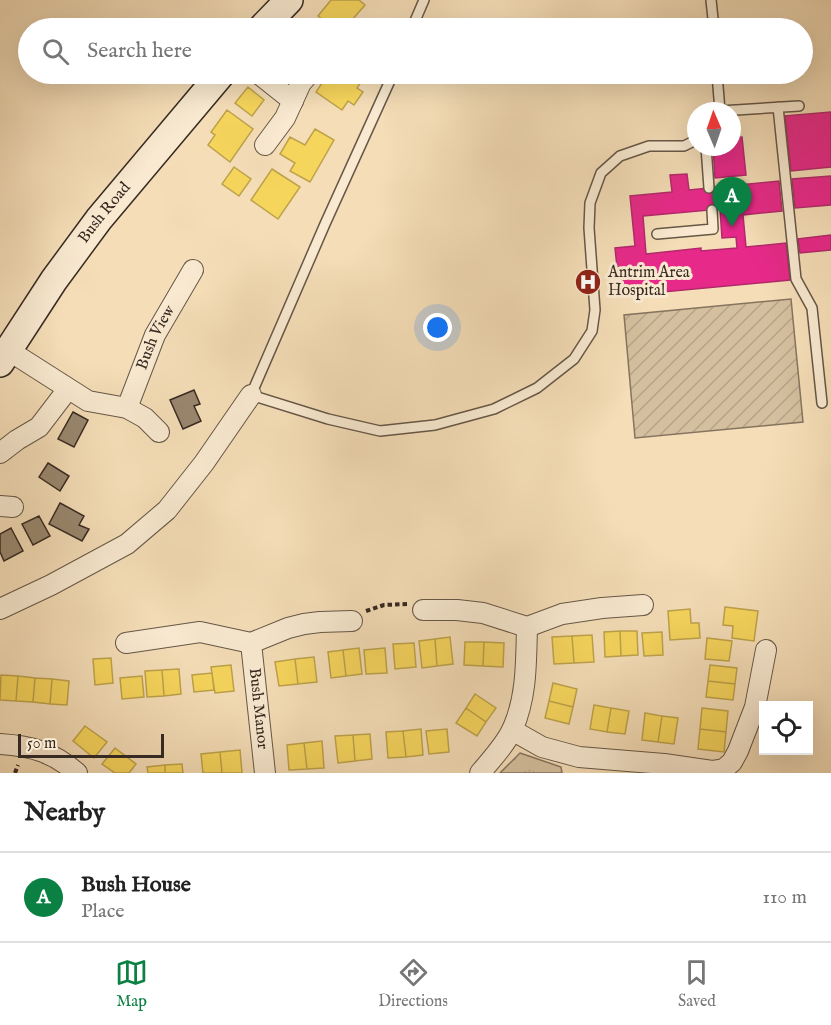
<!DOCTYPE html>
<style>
body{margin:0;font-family:"IM FELL English",serif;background:#f6f6f6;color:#222}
.controls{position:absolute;right:18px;bottom:18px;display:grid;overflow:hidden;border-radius:0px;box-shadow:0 6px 24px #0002}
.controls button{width:54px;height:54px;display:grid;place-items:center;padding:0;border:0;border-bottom:2px solid #e0e0e0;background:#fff;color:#222;font:30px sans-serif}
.compass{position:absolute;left:687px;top:102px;width:54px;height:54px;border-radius:50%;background:#fff;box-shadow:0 6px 24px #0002;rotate:358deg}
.scale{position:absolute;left:18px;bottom:15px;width:146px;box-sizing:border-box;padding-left:6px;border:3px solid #372a22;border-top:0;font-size:16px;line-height:21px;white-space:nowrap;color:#372a22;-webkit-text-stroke:4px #f8e9d0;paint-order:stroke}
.you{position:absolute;left:438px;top:328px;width:21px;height:21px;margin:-15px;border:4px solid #fff;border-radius:50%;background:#1a73e8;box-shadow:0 0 0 9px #1a73e833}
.badge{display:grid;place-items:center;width:39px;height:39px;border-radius:50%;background:#0b8043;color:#fff;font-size:20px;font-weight:700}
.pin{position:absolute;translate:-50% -50px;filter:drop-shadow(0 2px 3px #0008)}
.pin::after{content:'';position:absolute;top:32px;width:21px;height:18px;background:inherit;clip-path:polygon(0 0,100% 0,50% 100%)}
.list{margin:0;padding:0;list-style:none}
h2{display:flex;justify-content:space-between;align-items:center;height:78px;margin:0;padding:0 24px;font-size:26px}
h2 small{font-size:20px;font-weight:400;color:#767676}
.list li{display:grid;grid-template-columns:39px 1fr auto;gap:18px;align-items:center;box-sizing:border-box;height:90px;padding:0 24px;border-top:2px solid #e0e0e0}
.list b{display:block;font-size:22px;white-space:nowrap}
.list p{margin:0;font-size:20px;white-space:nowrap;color:#767676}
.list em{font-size:20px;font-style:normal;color:#767676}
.icon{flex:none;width:33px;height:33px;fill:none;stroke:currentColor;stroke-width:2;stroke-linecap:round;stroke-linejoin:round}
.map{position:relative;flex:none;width:831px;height:773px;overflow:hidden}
.search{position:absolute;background:#fff;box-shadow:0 6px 24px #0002;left:18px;right:18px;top:18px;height:66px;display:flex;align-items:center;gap:15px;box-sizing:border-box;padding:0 21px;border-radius:33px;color:#767676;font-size:22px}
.sheet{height:168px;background:#fff}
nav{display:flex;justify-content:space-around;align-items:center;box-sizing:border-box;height:84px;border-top:2px solid #e0e0e0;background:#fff;font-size:16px;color:#767676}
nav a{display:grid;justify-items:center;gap:3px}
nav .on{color:#0b8043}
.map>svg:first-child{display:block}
</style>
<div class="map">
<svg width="831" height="773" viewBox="0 0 831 773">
<defs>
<pattern id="grass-tufts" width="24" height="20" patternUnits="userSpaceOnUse" patternTransform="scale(1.5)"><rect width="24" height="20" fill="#d4bf9e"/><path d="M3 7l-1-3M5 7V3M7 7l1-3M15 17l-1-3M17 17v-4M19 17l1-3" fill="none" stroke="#b7a488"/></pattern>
<pattern id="garden-furrows" width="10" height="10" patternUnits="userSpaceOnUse" patternTransform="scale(1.5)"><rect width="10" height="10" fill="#d4bf9e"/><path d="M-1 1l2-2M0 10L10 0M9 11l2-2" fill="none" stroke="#b7a488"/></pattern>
</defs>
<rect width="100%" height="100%" fill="#f4ddb7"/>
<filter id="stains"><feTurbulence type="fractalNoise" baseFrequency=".00333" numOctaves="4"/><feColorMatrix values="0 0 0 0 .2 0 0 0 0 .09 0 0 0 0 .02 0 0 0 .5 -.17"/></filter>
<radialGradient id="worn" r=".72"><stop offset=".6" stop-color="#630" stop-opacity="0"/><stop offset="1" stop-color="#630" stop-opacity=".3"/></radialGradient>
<path fill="url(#grass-tufts)" stroke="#867460" stroke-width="1.5" d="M 520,753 L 561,767 L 562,773 L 500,773 Z"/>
<path fill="url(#garden-furrows)" stroke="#867460" stroke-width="1.5" d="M 791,299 L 803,422 L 635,438 L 624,315 Z"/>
<path fill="#f6d55c" stroke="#bda24b" stroke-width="1.5" d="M 331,0 L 359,0 L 365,5 L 345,28 L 333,28 L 318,16 Z
M 328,74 L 354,74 L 363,79 L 357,88 L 363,92 L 354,105 L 348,101 L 342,110 L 316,92 Z
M 248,87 L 264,100 L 252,116 L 235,103 Z
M 227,110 L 253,129 L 230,162 L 208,145 L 215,135 L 211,132 Z
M 315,129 L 334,140 L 310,182 L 290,171 L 295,163 L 280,154 L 290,137 L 305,145 Z
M 234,167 L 251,179 L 239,196 L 222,184 Z
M 272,169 L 300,187 L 278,219 L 251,200 Z
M 725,607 L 758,611 L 754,641 L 732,638 L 733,626 L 723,625 Z
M 690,609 L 691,623 L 699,623 L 700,638 L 670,640 L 668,611 Z
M 620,631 L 621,656 L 605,657 L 604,632 Z
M 620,631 L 637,631 L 638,655 L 621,656 Z
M 662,632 L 663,655 L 644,656 L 642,633 Z
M 592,635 L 594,662 L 574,663 L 572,636 Z
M 572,636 L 574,663 L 554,664 L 552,637 Z
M 450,637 L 453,664 L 437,666 L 435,639 Z
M 707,638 L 732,641 L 729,661 L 705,659 Z
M 435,639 L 437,666 L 422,668 L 419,641 Z
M 465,642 L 484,642 L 483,666 L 464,665 Z
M 484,642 L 504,643 L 503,667 L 483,666 Z
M 414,643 L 416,667 L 395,669 L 393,644 Z
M 359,648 L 362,674 L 346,676 L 343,650 Z
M 385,648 L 387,673 L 366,674 L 364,650 Z
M 343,650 L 346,676 L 331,678 L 328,652 Z
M 314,657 L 317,682 L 298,684 L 295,659 Z
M 111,658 L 113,683 L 95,685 L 93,659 Z
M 295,659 L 298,684 L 279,686 L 275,662 Z
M 231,665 L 234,691 L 215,693 L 211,667 Z
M 710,665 L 737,668 L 735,684 L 708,681 Z
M 179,669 L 181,694 L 164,696 L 162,670 Z
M 162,670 L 164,696 L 147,697 L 145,671 Z
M 212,673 L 214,690 L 194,692 L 192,675 Z
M 1,675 L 18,676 L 16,701 L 0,700 Z
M 18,676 L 35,678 L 33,702 L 16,701 Z
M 142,676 L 144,697 L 122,699 L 120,678 Z
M 35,678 L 52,679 L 50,704 L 33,702 Z
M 52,679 L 69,681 L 67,705 L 50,704 Z
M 708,681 L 735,684 L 733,700 L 706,697 Z
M 553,683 L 577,689 L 573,707 L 549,701 Z
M 475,694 L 496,708 L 486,722 L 466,708 Z
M 549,701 L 573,707 L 569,724 L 545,718 Z
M 594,705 L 611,708 L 607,732 L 590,729 Z
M 466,708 L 486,722 L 477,736 L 456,723 Z
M 611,708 L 629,711 L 625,734 L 607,732 Z
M 702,708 L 728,711 L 726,732 L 700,729 Z
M 645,713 L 662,716 L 658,742 L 642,740 Z
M 662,716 L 678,718 L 674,744 L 658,742 Z
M 85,726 L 107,742 L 94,758 L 73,741 Z
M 421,729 L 423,755 L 406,757 L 403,731 Z
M 447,729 L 449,752 L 429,754 L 426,731 Z
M 700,729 L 726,732 L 724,752 L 698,749 Z
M 403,731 L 406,757 L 388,758 L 386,732 Z
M 370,734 L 372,759 L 355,761 L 353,735 Z
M 353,735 L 355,761 L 338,763 L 335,736 Z
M 322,741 L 324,768 L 307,769 L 304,743 Z
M 304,743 L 307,769 L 289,770 L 287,745 Z
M 115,748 L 136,764 L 129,773 L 115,773 L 102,764 Z
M 240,750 L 242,773 L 222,773 L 220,752 Z
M 220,752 L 222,773 L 203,773 L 201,754 Z
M 182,764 L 183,773 L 165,773 L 165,765 Z
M 165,765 L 165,773 L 148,773 L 147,767 Z"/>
<path fill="#e7298a" stroke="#b2296b" stroke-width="1.5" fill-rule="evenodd" d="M 831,112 L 831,167 L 791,171 L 785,116 Z
M 742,137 L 746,175 L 715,178 L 713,147 L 732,147 L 732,138 Z
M 687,174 L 689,190 L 779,181 L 782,211 L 743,215 L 746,247 L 786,243 L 790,280 L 620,296 L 615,248 L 635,246 L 630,196 L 672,192 L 670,175 ZM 720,209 L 722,238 L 736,237 L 737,248 L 701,251 L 701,248 L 646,254 L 643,216 Z
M 831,176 L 831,205 L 795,208 L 792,179 Z
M 831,235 L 831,250 L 800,253 L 798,239 Z"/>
<path fill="#99876f" stroke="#372a22" stroke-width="1.5" d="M 194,390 L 200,404 L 194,406 L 201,421 L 183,429 L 170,400 Z
M 73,412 L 88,420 L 74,447 L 58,439 Z
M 48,463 L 69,476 L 60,491 L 39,477 Z
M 60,503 L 84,516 L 79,525 L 89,529 L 82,541 L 49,524 Z
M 39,516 L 50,536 L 33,545 L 22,524 Z
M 11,528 L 23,551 L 4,561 L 0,552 L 0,534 Z"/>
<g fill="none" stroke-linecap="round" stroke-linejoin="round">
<g stroke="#665747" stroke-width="12">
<path id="service" d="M 711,0 L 714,28
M 412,28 L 424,0
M 393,74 L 325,224 L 251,395 L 328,419 L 380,431 L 435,425 L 494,409 L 537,388 L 574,359 L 592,331 L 595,310 L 589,228 L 590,203 L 601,173 L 620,156 L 649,146 L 684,146 L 696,140
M 717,74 L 720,111 L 799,106
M 778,107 L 796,279 L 812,308 L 822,403
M 706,147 L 709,188
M 657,234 L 713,229 L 712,210"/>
</g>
<g stroke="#665747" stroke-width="22">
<g id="minor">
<path d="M 259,74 L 293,101"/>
<path d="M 265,145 L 285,118 L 301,83 L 309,74"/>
<path d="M 8,350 L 88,401 L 127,408 L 145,418 L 159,432"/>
<path id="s1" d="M 127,408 L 155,335 L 193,270"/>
<path d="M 0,453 L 17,440 L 39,427 L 68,389"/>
<path d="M 0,506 L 13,507"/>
<path d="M 0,609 L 51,585 L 127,544 L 167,510 L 204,463 L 251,395"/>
<path d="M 423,610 L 457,610 L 483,613 L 527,627 L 562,614 L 602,608 L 643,605"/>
<path d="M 126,643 L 200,632 L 251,643 L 288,628 L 304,624 L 320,622 L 352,621"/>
<path id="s2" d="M 251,643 L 265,773"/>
<path d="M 512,730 L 542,747 L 579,757 L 664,764 L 712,771 L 724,769 L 732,762 L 738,751 L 755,707 L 766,650"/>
<path d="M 0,744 C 32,746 53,752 77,773"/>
<path d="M 480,773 C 491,760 506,744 513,728 C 527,696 526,661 527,627"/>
</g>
</g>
<g stroke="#372a22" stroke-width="30">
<g id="secondary">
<path d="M 262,28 L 289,0"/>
<path id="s3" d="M 0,363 L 54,280 L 99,219 L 221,74"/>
</g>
</g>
<path stroke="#372a22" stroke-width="4" stroke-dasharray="4.5 3" stroke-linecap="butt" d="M 366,611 L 384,605 L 408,604
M 15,773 L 18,765"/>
<use href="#service" stroke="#f8e9d0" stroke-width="9"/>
<use href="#minor" stroke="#f8e9d0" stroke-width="20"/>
<use href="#secondary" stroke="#f8e9d0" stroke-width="27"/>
</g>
<defs>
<g id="hospital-disc" transform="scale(1.35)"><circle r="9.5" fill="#8f2418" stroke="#f8e9d0"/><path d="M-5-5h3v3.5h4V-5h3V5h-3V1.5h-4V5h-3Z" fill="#fff"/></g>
</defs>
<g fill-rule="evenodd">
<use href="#hospital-disc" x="588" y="282"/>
</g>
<g text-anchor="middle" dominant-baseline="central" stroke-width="6" stroke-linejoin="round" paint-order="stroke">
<g font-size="16" fill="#372a22" stroke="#f8e9d0">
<text stroke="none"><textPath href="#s3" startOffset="183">Bush Road</textPath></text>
<text stroke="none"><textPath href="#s1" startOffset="76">Bush View</textPath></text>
<text stroke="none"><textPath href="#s2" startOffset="66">Bush Manor</textPath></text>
</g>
<g font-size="16" fill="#372a22" stroke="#f8e9d0" text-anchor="start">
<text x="608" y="273">Antrim Area<tspan x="608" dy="18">Hospital</tspan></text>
</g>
</g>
<rect width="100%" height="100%" filter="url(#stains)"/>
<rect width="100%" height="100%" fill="url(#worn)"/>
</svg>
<div class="controls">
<button><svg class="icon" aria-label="locate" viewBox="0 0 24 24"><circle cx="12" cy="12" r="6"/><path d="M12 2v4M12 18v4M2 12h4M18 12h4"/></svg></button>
</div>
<svg class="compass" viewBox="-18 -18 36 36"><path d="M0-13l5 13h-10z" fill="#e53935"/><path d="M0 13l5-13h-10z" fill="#767676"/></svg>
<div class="scale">50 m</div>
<div class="you"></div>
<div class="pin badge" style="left:732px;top:227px">A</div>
<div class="search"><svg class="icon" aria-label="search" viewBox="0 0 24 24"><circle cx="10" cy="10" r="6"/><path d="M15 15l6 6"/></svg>Search here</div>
</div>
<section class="sheet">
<h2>Nearby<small></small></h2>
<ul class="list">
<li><span class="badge">A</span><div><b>Bush House</b><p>Place</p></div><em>110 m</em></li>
</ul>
</section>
<nav>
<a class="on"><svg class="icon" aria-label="map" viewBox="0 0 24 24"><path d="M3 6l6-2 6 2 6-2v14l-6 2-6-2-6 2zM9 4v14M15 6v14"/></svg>Map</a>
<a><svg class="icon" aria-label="directions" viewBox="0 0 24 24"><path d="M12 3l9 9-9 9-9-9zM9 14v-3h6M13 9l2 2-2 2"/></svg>Directions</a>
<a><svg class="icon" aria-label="saved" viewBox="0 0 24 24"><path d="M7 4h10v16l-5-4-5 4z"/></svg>Saved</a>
</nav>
